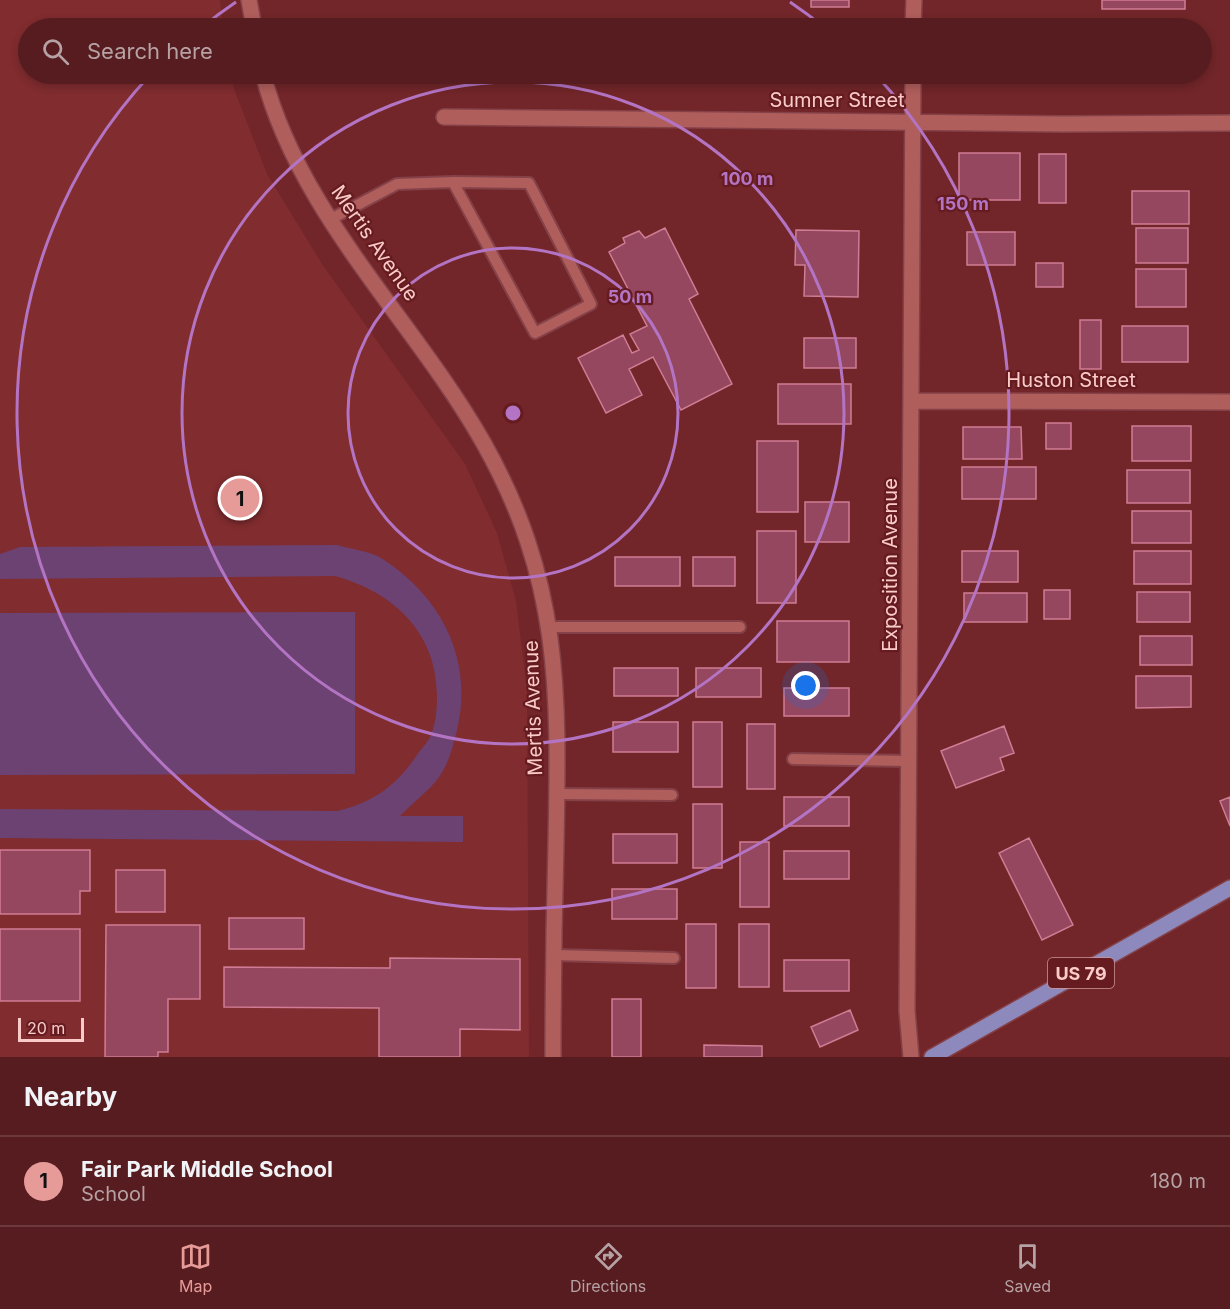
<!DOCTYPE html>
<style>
body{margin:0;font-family:Inter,sans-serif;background:#5f292c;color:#f1f3f6}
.scale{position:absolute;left:18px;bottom:15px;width:66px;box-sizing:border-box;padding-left:6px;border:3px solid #facbc9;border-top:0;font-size:16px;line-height:21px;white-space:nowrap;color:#facbc9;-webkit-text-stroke:4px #651b1f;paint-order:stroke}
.you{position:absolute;left:806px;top:686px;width:21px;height:21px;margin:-15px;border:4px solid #fff;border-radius:50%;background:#1a73e8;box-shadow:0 0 0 9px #1a73e833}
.badge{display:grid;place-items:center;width:39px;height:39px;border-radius:50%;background:#e69b98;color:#111;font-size:20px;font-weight:700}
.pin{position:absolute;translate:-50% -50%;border:3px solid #fff;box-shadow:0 2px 6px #0006}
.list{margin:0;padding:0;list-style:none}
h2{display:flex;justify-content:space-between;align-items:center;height:78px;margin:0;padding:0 24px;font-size:26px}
h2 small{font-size:20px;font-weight:400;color:#b6a1a4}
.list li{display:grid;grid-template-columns:39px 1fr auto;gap:18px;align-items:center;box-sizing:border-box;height:90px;padding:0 24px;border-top:2px solid #6c3a3d}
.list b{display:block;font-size:22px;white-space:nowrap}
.list p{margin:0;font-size:20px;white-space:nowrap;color:#b6a1a4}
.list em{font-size:20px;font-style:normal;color:#b6a1a4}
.icon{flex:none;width:33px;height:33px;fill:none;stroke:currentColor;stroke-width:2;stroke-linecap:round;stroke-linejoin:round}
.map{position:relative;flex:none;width:1230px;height:1057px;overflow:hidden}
.search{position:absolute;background:#561c1f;box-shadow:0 3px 9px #0003;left:18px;right:18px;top:18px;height:66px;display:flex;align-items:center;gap:15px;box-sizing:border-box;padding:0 21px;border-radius:33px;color:#b6a1a4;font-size:22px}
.sheet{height:168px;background:#561c1f}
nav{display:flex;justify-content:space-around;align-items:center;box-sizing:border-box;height:84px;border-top:2px solid #6c3a3d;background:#561c1f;font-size:16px;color:#b6a1a4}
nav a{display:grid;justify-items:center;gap:3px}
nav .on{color:#e69b98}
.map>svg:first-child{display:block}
</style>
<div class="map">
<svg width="1230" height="1057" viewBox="0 0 1230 1057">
<rect width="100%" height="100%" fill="#722629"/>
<path fill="#812c2f" d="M 0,0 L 220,0 L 223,28 L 28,28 L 28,74 L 231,74 L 234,89 L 267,174 L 322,264 L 465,464 L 497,533 L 516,601 L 527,690 L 529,1057 L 0,1057 Z"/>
<path fill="#6c4273" d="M 337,545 C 350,549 369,551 381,558 C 441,596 474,659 457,730 C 453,746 449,763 439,777 C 429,791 412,803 400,816 L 463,816 L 463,842 L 0,838 L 0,809 L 337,811 C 373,803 397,785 417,755 C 422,748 430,740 432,732 C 436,721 437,708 437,696 C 437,632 393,592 335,576 L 0,579 L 0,554 L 20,547 Z
M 355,612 L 355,774 L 0,775 L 0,613 Z"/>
<path fill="#94475f" stroke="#cf7c94" stroke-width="1.5" d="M 811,0 L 849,0 L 849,7 L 811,7 Z
M 1102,0 L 1185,0 L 1185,9 L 1102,9 Z
M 805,74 L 858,74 L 858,76 L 805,76 Z
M 959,153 L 1020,153 L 1020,200 L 959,200 Z
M 1039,154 L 1066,154 L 1066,203 L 1039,203 Z
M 1132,191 L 1189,191 L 1189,224 L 1132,224 Z
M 665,228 L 698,294 L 689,299 L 732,384 L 681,410 L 653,357 L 629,369 L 642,395 L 606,413 L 578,358 L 623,335 L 632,353 L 639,350 L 630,334 L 647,326 L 609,252 L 625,243 L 623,238 L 639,231 L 645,238 Z
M 1136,228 L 1188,228 L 1188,263 L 1136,263 Z
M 796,230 L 859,231 L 858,297 L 804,296 L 805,265 L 795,265 Z
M 967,232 L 1015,232 L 1015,265 L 967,265 Z
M 1036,263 L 1063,263 L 1063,287 L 1036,287 Z
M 1136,269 L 1186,269 L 1186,307 L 1136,307 Z
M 1080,320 L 1101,320 L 1101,369 L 1080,369 Z
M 1122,326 L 1188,326 L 1188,362 L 1122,362 Z
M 804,338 L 856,338 L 856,368 L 804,368 Z
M 778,384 L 851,384 L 851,424 L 778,424 Z
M 1046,423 L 1071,423 L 1071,449 L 1046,449 Z
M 1132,426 L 1191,426 L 1191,461 L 1132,461 Z
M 963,427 L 1021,427 L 1022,459 L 963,459 Z
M 757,441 L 798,441 L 798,512 L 757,512 Z
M 962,467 L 1036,467 L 1036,499 L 962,499 Z
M 1127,470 L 1190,470 L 1190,503 L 1127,503 Z
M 805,502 L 849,502 L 849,542 L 805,542 Z
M 1132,511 L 1191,511 L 1191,543 L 1132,543 Z
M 757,531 L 796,531 L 796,603 L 757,603 Z
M 962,551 L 1018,551 L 1018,582 L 962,582 Z
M 1134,551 L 1191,551 L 1191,584 L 1134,584 Z
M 615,557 L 680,557 L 680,586 L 615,586 Z
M 693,557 L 735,557 L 735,586 L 693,586 Z
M 1044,590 L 1070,590 L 1070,619 L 1044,619 Z
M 1137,592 L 1190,592 L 1190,622 L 1137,622 Z
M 964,593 L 1027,593 L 1027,622 L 964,622 Z
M 777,621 L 849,621 L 849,662 L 777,662 Z
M 1140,636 L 1192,636 L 1192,665 L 1140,665 Z
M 614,668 L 678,668 L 678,696 L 614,696 Z
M 696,668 L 761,668 L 761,697 L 696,697 Z
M 1136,676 L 1191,676 L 1191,707 L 1136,708 Z
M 784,688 L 849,688 L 849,716 L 784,716 Z
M 613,722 L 678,722 L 678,752 L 613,752 Z
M 693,722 L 722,722 L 722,787 L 693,787 Z
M 747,724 L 775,724 L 775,789 L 747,789 Z
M 1004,726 L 1014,753 L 1000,758 L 1004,770 L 956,788 L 941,751 Z
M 784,797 L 849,797 L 849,826 L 784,826 Z
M 1230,797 L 1230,826 L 1220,801 Z
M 693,804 L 722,804 L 722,868 L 693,868 Z
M 613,834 L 677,834 L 677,863 L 613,863 Z
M 1029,838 L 1073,925 L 1042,940 L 999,853 Z
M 740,842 L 769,842 L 769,907 L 740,907 Z
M 0,850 L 90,850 L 90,891 L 80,891 L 80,914 L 0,914 Z
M 784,851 L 849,851 L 849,879 L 784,879 Z
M 116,870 L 165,870 L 165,912 L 116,912 Z
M 612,889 L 677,889 L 677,919 L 612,919 Z
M 229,918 L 304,918 L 304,949 L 229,949 Z
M 686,924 L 716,924 L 716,988 L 686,988 Z
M 739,924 L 769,924 L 769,987 L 739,987 Z
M 106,925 L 200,925 L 200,999 L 168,999 L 168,1052 L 158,1052 L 158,1057 L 105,1057 Z
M 0,929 L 80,929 L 80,1001 L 0,1001 Z
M 390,958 L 520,959 L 520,1030 L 460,1029 L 460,1057 L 379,1057 L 379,1008 L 224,1007 L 224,967 L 390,968 Z
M 784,960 L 849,960 L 849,991 L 784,991 Z
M 612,999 L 641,999 L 641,1057 L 612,1057 Z
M 850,1010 L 858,1030 L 820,1047 L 811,1027 Z
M 704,1045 L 762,1046 L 762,1057 L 704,1057 Z"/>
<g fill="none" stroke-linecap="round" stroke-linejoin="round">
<g stroke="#854148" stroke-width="14">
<path id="lane" d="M 331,219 L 397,184 L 453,182 L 535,333 L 591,304 L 529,183 L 453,182
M 550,627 L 740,627
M 793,759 L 909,761
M 557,794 L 672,795
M 554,955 L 674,958"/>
</g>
<g stroke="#854148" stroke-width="18">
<path id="street" d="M 913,28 L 914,0
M 444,117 L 1064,124 L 1230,123
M 912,401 L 1230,402
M 911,1057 L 907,1011 L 913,74"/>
</g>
<g stroke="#854148" stroke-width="18">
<path id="secondary" d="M 249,0 L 254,28
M 263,74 C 299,214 413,319 483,442 C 561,580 559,691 556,844 C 554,915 553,986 553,1057"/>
</g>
<g stroke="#854148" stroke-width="18">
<path id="primary" d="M 932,1057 L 1230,888"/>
</g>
<use href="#lane" stroke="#af5e5c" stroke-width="10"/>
<use href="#street" stroke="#af5e5c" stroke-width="15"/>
<use href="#secondary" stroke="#af5e5c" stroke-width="15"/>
<use href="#primary" stroke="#8d89bd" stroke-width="15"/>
</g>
<g fill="none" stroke="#b474c4" stroke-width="3">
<circle cx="513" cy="413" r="165"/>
<circle cx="513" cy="413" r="331"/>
<path d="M201 28A496 496 0 0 1 236 2M790 2A496 496 0 0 1 825 28M876 75A496 496 0 1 1 150 75"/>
</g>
<g text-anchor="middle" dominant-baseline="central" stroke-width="4.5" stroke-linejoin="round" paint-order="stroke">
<rect fill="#651b1f" stroke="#cd9696" stroke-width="1.5" x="1048" y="958" width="66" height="30" rx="4.5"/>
<g font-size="18" font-weight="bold" fill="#facbc9">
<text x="1081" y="973">US 79</text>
</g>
<g font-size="20" fill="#facbc9" stroke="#651b1f">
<text x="837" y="100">Sumner Street</text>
<text transform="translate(375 243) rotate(55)">Mertis Avenue</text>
<text x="1071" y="380">Huston Street</text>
<text transform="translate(890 565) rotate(-90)">Exposition Avenue</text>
<text transform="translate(533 708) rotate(-92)">Mertis Avenue</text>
</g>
</g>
<circle cx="513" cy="413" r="9" fill="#b474c4" stroke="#651b1f" stroke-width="3"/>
<g font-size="18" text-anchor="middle" font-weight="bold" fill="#b474c4" stroke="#651b1f" stroke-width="4.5" stroke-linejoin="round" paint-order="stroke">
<text x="747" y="185">100 m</text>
<text x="963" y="210">150 m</text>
<text x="630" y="303">50 m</text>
</g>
</svg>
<div class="scale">20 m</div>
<div class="you"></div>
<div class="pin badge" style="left:240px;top:498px">1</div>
<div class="search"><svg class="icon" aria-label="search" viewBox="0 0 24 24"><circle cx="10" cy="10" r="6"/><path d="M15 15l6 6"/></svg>Search here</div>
</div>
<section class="sheet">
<h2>Nearby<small></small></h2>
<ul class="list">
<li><span class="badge">1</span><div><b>Fair Park Middle School</b><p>School</p></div><em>180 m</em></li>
</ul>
</section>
<nav>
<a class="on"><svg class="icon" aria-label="map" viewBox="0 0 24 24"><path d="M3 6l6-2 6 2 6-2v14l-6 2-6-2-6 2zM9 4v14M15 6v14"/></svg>Map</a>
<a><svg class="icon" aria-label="directions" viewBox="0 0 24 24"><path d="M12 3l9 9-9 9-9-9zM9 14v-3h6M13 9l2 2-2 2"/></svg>Directions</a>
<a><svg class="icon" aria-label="saved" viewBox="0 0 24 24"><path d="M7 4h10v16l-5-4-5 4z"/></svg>Saved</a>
</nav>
